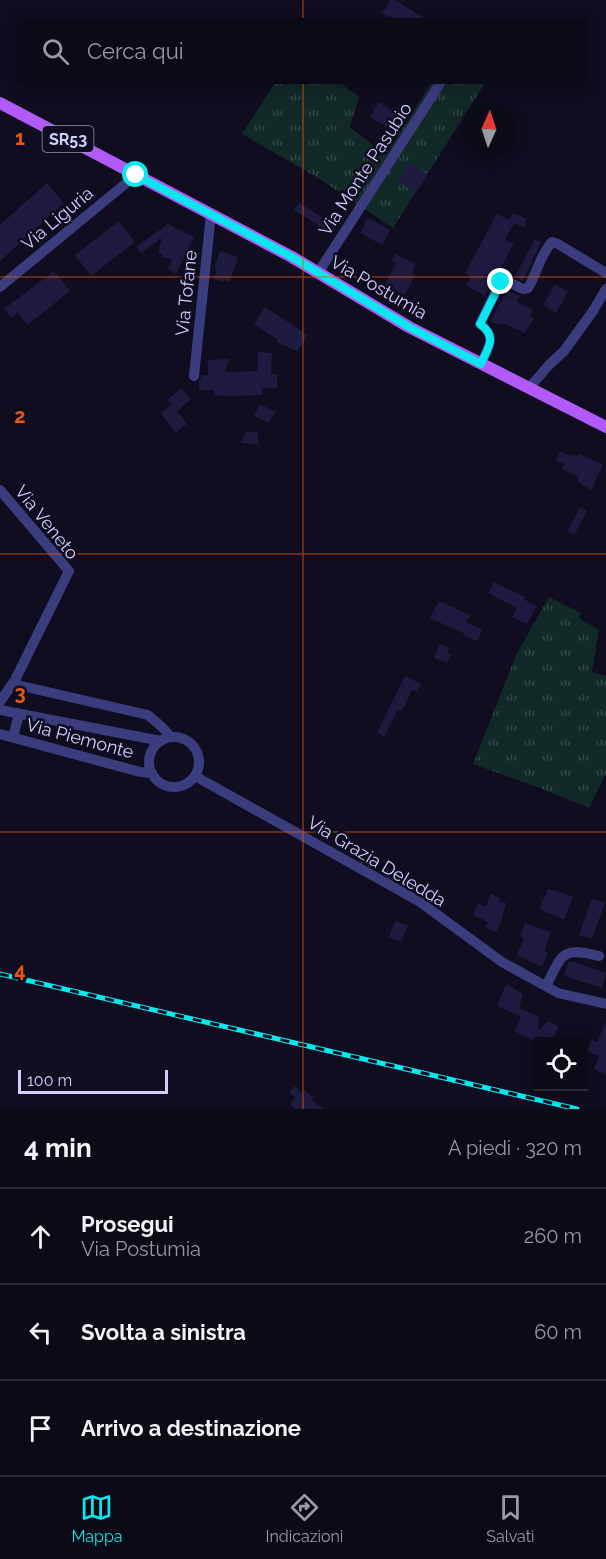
<!DOCTYPE html>
<html lang="it">
<meta charset="utf-8">
<style>
body{margin:0;font-family:Raleway,sans-serif;background:#191824;color:#f1f3f6}
.controls{position:absolute;right:18px;bottom:18px;display:grid;overflow:hidden;border-radius:0px;box-shadow:0 3px 15px #0003}
.controls button{width:54px;height:54px;display:grid;place-items:center;padding:0;border:0;border-bottom:2px solid #2b2b36;background:#0b0a17;color:#f1f3f6;font:30px sans-serif}
.compass{position:absolute;left:462px;top:102px;width:54px;height:54px;border-radius:50%;background:#0b0a17;box-shadow:0 3px 15px #0003;rotate:3deg}
.scale{position:absolute;left:18px;bottom:15px;width:150px;box-sizing:border-box;padding-left:6px;border:3px solid #d0cefd;border-top:0;font-size:16px;line-height:21px;white-space:nowrap;color:#d0cefd;-webkit-text-stroke:4px #0f0d1f;paint-order:stroke}
.stop{position:absolute;width:18px;height:18px;margin:-14px;border:4px solid #08e8ee;border-radius:50%;background:#fff}
.stop.end{background:#08e8ee;border-color:#fff;box-shadow:0 2px 6px #0008}
.list{margin:0;padding:0;list-style:none}
h2{display:flex;justify-content:space-between;align-items:center;height:78px;margin:0;padding:0 24px;font-size:26px}
h2 small{font-size:20px;font-weight:400;color:#9a9aa1}
.list li{display:grid;grid-template-columns:39px 1fr auto;gap:18px;align-items:center;box-sizing:border-box;height:96px;padding:0 24px;border-top:2px solid #2b2b36}
.list b{display:block;font-size:22px;white-space:nowrap}
.list p{margin:0;font-size:20px;white-space:nowrap;color:#9a9aa1}
.list em{font-size:20px;font-style:normal;color:#9a9aa1}
.icon{flex:none;width:33px;height:33px;fill:none;stroke:currentColor;stroke-width:2;stroke-linecap:round;stroke-linejoin:round}
.map{position:relative;flex:none;width:606px;height:1109px;overflow:hidden}
.search{position:absolute;background:#0b0a17;box-shadow:0 3px 15px #0003;left:18px;right:18px;top:18px;height:66px;display:flex;align-items:center;gap:15px;box-sizing:border-box;padding:0 21px;border-radius:0px;color:#9a9aa1;font-size:22px}
.sheet{height:366px;background:#0b0a17}
nav{display:flex;justify-content:space-around;align-items:center;box-sizing:border-box;height:84px;border-top:2px solid #2b2b36;background:#0b0a17;font-size:16px;color:#9a9aa1}
nav a{display:grid;justify-items:center;gap:3px}
nav .on{color:#08e8ee}
.map>svg:first-child{display:block}
</style>
<div class="map">
<svg width="606" height="1109" viewBox="0 0 606 1109">
<defs>
<pattern id="grass-tufts" width="24" height="20" patternUnits="userSpaceOnUse" patternTransform="scale(1.5)"><rect width="24" height="20" fill="#112927"/><path d="M3 7l-1-3M5 7V3M7 7l1-3M15 17l-1-3M17 17v-4M19 17l1-3" fill="none" stroke="#334747"/></pattern>
</defs>
<rect width="100%" height="100%" fill="#0f0d1f"/>
<path fill="url(#grass-tufts)" d="M 275,83 L 340,83 L 359,97 L 350,127 L 386,155 L 431,83 L 485,83 L 393,228 L 312,174 L 311,174 L 242,134 Z
M 549,597 L 581,613 L 579,618 L 599,630 L 592,672 L 606,676 L 606,773 L 589,808 L 540,788 L 473,764 L 516,655 Z"/>
<path fill="#1f1a40" d="M 390,0 L 395,0 L 427,20 L 395,20 L 390,16 L 389,18 L 382,13 Z
M 378,102 L 398,113 L 395,120 L 397,121 L 393,130 L 370,118 Z
M 409,162 L 428,175 L 416,193 L 398,181 Z
M 47,183 L 64,203 L 0,261 L 0,225 Z
M 299,203 L 328,221 L 324,229 L 294,210 Z
M 513,213 L 527,219 L 524,227 L 514,223 L 505,240 L 514,244 L 485,296 L 466,286 L 471,276 L 465,273 L 497,214 L 509,220 Z
M 368,218 L 390,230 L 382,245 L 360,233 Z
M 119,221 L 135,242 L 91,276 L 75,255 Z
M 169,223 L 170,225 L 194,237 L 176,274 L 168,269 L 172,260 L 162,257 L 163,254 L 158,253 L 162,238 L 141,253 L 136,247 Z
M 535,239 L 541,242 L 523,281 L 515,277 Z
M 220,251 L 238,257 L 230,282 L 224,280 L 223,282 L 214,279 L 217,269 L 214,268 Z
M 395,254 L 416,264 L 412,274 L 415,275 L 405,295 L 385,285 L 396,263 L 392,261 Z
M 54,271 L 70,291 L 27,325 L 18,313 L 11,318 L 4,309 Z
M 555,284 L 568,292 L 556,313 L 543,305 Z
M 507,290 L 520,296 L 517,302 L 533,310 L 530,316 L 534,318 L 525,333 L 503,323 L 503,325 L 499,323 L 498,325 L 490,321 Z
M 265,307 L 308,335 L 297,351 L 277,342 L 278,340 L 254,324 Z
M 258,352 L 272,353 L 271,374 L 277,374 L 277,388 L 262,388 L 262,395 L 225,396 L 214,395 L 214,390 L 199,390 L 199,381 L 202,375 L 208,375 L 208,360 L 229,359 L 225,372 L 258,371 Z
M 182,388 L 191,399 L 177,411 L 187,424 L 175,433 L 161,413 L 171,405 L 167,400 Z
M 260,404 L 275,412 L 269,423 L 254,416 Z
M 246,432 L 258,432 L 258,444 L 240,443 Z
M 560,451 L 572,457 L 573,454 L 578,457 L 580,454 L 603,465 L 591,490 L 577,481 L 579,477 L 562,469 L 564,464 L 556,460 Z
M 580,507 L 587,511 L 574,535 L 567,532 Z
M 494,582 L 525,597 L 523,599 L 537,606 L 527,624 L 512,617 L 517,608 L 488,593 Z
M 439,601 L 470,615 L 466,622 L 482,630 L 477,641 L 464,636 L 465,634 L 430,618 Z
M 440,644 L 449,648 L 447,652 L 451,654 L 447,663 L 434,658 Z
M 405,676 L 421,684 L 417,692 L 412,690 L 402,711 L 398,709 L 384,737 L 377,733 Z
M 548,889 L 554,891 L 554,890 L 573,897 L 564,920 L 539,909 Z
M 491,894 L 500,898 L 499,901 L 506,903 L 502,919 L 496,932 L 485,927 L 488,922 L 473,915 L 478,904 L 486,907 Z
M 592,898 L 605,903 L 592,939 L 579,935 Z
M 395,921 L 408,926 L 401,942 L 389,937 Z
M 525,923 L 551,932 L 544,951 L 548,953 L 542,967 L 517,955 L 524,938 L 520,936 Z
M 570,961 L 606,973 L 602,988 L 564,976 L 568,963 Z
M 506,984 L 523,994 L 519,1008 L 539,1017 L 538,1031 L 548,1021 L 559,1026 L 552,1041 L 537,1042 L 514,1031 L 521,1017 L 497,1006 Z
M 606,1022 L 606,1075 L 594,1069 L 599,1056 L 587,1051 L 592,1040 L 597,1042 Z
M 295,1086 L 302,1093 L 305,1090 L 314,1098 L 312,1100 L 324,1109 L 296,1109 L 290,1104 L 295,1097 L 289,1093 Z"/>
<g fill="none" stroke-linecap="round" stroke-linejoin="round">
<path stroke="#3a3c7d" stroke-width="10" d="M 318,273 L 441,82
M 0,287 L 136,175
M 481,364 C 488,347 498,337 480,324 L 499,285 L 504,280 L 523,289 L 528,288 C 537,273 540,255 552,242 L 558,244 L 606,273
M 194,376 L 211,214
M 529,388 L 549,365 L 564,351 L 593,311 L 606,289
M 0,490 L 69,571 L 15,680 L 0,702
M 13,684 L 148,715 L 162,727 L 171,737
M 0,710 L 161,741
M 0,734 L 140,772 L 152,773
M 13,737 L 19,714
M149 762a25 25 0 1 1 50 0a25 25 0 1 1-50 0Z
M 195,776 L 420,902 L 502,962 L 558,993 L 606,1004
M 546,986 C 562,955 561,946 599,956"/>
<path stroke="#b259f9" stroke-width="12" d="M 0,103 L 292,257 L 409,327 L 606,427"/>
<g stroke="#08e8ee" stroke-width="5">
<path id="rail" d="M 0,974 L 577,1109"/>
</g>
<use href="#rail" stroke="#0f0d1f" stroke-width="3" stroke-dasharray="9" stroke-linecap="butt"/>
</g>
<g fill="none" stroke-linecap="round" stroke-linejoin="round">
<path stroke="#08e8ee" stroke-width="8" d="M 136,175 L 292,257 L 409,327 L 481,364 C 488,347 498,337 480,324 L 501,282"/>
</g>
<path fill="none" stroke="#e8590c" stroke-width="1.5" stroke-opacity="0.55" d="M 303,0 L 303,20M 303,82 L 303,1109M 0,277 L 606,277M 0,554 L 606,554M 0,832 L 606,832"/>
<g text-anchor="middle" dominant-baseline="central" stroke-width="5" stroke-linejoin="round" paint-order="stroke">
<rect fill="#0f0d1f" stroke="#9694ba" stroke-width="1.5" x="42.5" y="126" width="51" height="26" rx="4.5"/>
<g font-size="16" font-weight="bold" fill="#d0cefd">
<text x="68" y="139">SR53</text>
</g>
<g font-size="18" fill="#d0cefd" stroke="#0f0d1f">
<text transform="translate(365 169) rotate(-57)">Via Monte Pasubio</text>
<text transform="translate(57 218) rotate(-40)">Via Liguria</text>
<text transform="translate(379 287) rotate(30)">Via Postumia</text>
<text transform="translate(186 293) rotate(-84)">Via Tofane</text>
<text transform="translate(47 522) rotate(51)">Via Veneto</text>
<text transform="translate(80 738) rotate(15)">Via Piemonte</text>
<text transform="translate(377 861) rotate(31)">Via Grazia Deledda</text>
</g>
</g>
<g font-size="20" text-anchor="middle" font-weight="bold" fill="#e8590c" stroke="#0f0d1f" stroke-width="5" stroke-linejoin="round" paint-order="stroke">
<text x="20" y="145">1</text>
<text x="20" y="423">2</text>
<text x="20" y="700">3</text>
<text x="20" y="977">4</text>
</g>
</svg>
<div class="controls">
<button><svg class="icon" aria-label="locate" viewBox="0 0 24 24"><circle cx="12" cy="12" r="6"/><path d="M12 2v4M12 18v4M2 12h4M18 12h4"/></svg></button>
</div>
<svg class="compass" viewBox="-18 -18 36 36"><path d="M0-13l5 13h-10z" fill="#e53935"/><path d="M0 13l5-13h-10z" fill="#9a9aa1"/></svg>
<div class="scale">100 m</div>
<div class="stop" style="left:136px;top:175px"></div>
<div class="stop end" style="left:501px;top:282px"></div>
<div class="search"><svg class="icon" aria-label="search" viewBox="0 0 24 24"><circle cx="10" cy="10" r="6"/><path d="M15 15l6 6"/></svg>Cerca qui</div>
</div>
<section class="sheet">
<h2>4 min<small>A piedi · 320 m</small></h2>
<ul class="list">
<li><svg class="icon" aria-label="ahead" viewBox="0 0 24 24"><path d="M12 20V5M6 11l6-6 6 6"/></svg><div><b>Prosegui</b><p>Via Postumia</p></div><em>260 m</em></li>
<li><svg class="icon" aria-label="left" viewBox="0 0 24 24"><path d="M17 20v-9H6M10 6l-5 5 5 5"/></svg><div><b>Svolta a sinistra</b></div><em>60 m</em></li>
<li><svg class="icon" aria-label="arrive" viewBox="0 0 24 24"><path d="M6 21V4h12l-3 4 3 4H6"/></svg><div><b>Arrivo a destinazione</b></div></li>
</ul>
</section>
<nav>
<a class="on"><svg class="icon" aria-label="map" viewBox="0 0 24 24"><path d="M3 6l6-2 6 2 6-2v14l-6 2-6-2-6 2zM9 4v14M15 6v14"/></svg>Mappa</a>
<a><svg class="icon" aria-label="directions" viewBox="0 0 24 24"><path d="M12 3l9 9-9 9-9-9zM9 14v-3h6M13 9l2 2-2 2"/></svg>Indicazioni</a>
<a><svg class="icon" aria-label="saved" viewBox="0 0 24 24"><path d="M7 4h10v16l-5-4-5 4z"/></svg>Salvati</a>
</nav>
